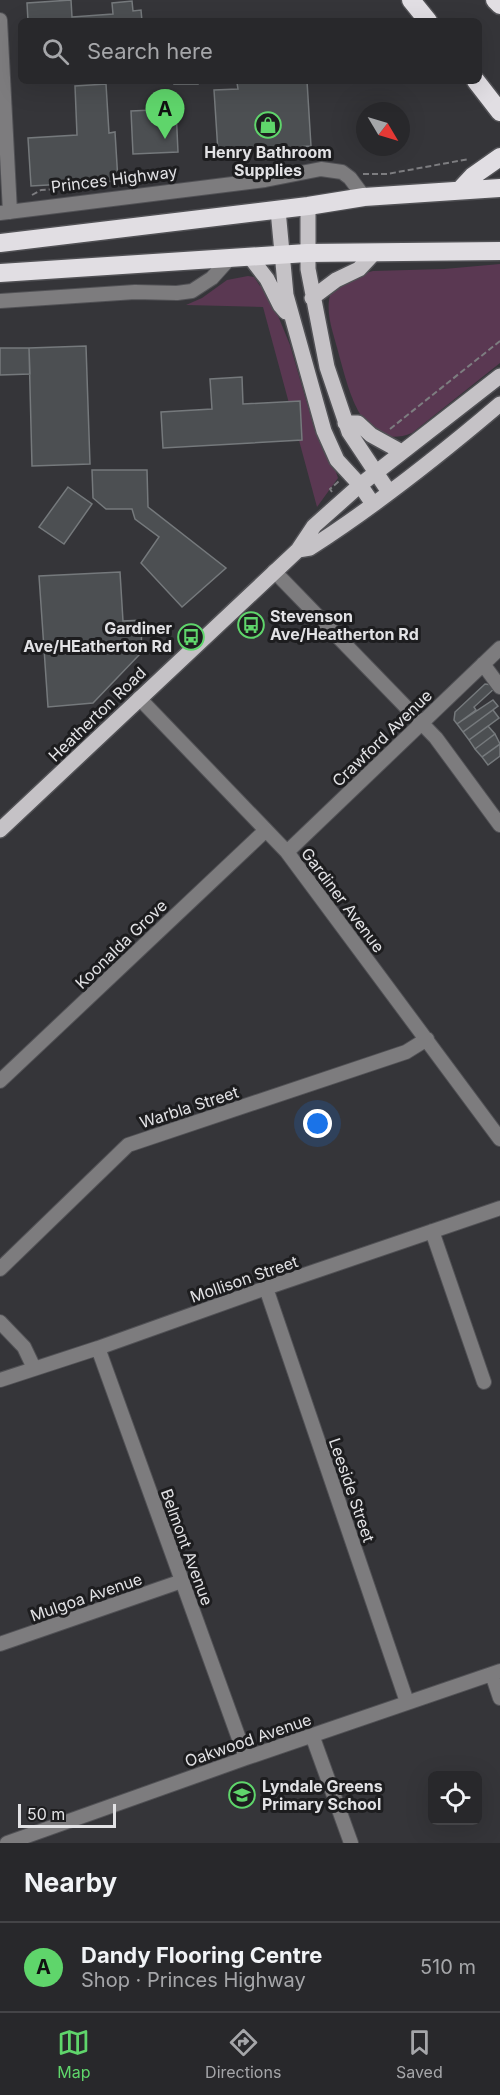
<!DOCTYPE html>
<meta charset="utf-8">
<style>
body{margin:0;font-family:Inter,sans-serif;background:#303033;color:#f1f3f6}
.controls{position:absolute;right:18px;bottom:18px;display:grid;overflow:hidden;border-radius:9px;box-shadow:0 6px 24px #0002}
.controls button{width:54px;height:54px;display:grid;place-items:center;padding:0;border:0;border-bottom:2px solid #444447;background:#28282b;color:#f1f3f6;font:30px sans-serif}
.compass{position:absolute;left:356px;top:102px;width:54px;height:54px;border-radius:50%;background:#28282b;box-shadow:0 6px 24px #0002;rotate:128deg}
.scale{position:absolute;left:18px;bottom:15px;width:98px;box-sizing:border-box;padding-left:6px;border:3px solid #e2e2e5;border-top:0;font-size:16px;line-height:21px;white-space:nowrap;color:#e2e2e5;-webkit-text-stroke:4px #1d1d1f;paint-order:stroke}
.you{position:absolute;left:318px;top:1124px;width:21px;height:21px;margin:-15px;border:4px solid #fff;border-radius:50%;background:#1a73e8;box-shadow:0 0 0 9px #1a73e833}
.badge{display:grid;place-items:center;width:39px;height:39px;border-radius:50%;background:#5fd56b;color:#111;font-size:20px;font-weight:700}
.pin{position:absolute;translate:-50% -50px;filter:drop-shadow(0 2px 3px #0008)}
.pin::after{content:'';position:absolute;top:32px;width:21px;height:18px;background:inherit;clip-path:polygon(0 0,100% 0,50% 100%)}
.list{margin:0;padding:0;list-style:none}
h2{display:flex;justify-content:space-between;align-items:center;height:78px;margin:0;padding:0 24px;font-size:26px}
h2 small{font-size:20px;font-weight:400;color:#a5a6a9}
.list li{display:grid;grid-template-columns:39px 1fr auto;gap:18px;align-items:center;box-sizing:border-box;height:90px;padding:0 24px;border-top:2px solid #444447}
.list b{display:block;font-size:22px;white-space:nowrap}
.list p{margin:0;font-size:20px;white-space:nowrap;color:#a5a6a9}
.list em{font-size:20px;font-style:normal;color:#a5a6a9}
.icon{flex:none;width:33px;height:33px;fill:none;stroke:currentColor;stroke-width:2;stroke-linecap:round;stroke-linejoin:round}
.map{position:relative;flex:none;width:500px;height:1843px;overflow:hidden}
.search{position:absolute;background:#28282b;box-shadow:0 6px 24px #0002;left:18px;right:18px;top:18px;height:66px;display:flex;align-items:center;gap:15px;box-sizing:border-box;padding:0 21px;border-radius:9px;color:#a5a6a9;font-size:22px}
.sheet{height:168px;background:#28282b}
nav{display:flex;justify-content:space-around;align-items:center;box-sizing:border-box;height:84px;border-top:2px solid #444447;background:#28282b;font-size:16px;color:#a5a6a9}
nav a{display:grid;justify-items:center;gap:3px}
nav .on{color:#5fd56b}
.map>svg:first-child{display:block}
</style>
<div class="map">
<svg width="500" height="1843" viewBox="0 0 500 1843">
<rect width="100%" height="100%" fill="#353539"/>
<path fill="#5a3852" d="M 500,264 L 500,363 L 412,433 C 362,453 349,390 339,355 C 334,334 324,312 331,292 L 358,275 L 373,271 L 444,269 Z
M 248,276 L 254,277 L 260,286 L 265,284 L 290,345 L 315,431 L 322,448 L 334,466 L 338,478 L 317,507 L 263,307 L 186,305 L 202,298 L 227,280 Z"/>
<path fill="#4c4f52" stroke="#75797c" stroke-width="1.5" d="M 71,0 L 72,17 L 113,14 L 112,3 L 132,1 L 133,11 L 141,10 L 142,21 L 28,21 L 27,3 Z
M 174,81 L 198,81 L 198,84 L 174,84 Z
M 273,81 L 307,81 L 311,146 L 218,152 L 214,90 L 238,89 L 237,83 Z
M 106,84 L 109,133 L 115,132 L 118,181 L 31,186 L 28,138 L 77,135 L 75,86 Z
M 176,109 L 178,152 L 133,154 L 131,111 Z
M 86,346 L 90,464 L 32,466 L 29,348 Z
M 0,348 L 29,348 L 30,374 L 0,375 Z
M 242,377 L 243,404 L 300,401 L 302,440 L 163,448 L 161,412 L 212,409 L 210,379 Z
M 92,470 L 147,470 L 148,507 L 226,568 L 182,607 L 141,563 L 159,537 L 135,519 L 132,509 L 106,509 L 93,498 Z
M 68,487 L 92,504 L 64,544 L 39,527 Z
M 120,572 L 123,621 L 142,620 L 141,653 L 93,703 L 48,707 L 39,576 Z
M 485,684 L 493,685 L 495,688 L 474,707 L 476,710 L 457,724 L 454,720 L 455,712 Z
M 493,700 L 498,706 L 463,732 L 457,724 Z
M 493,710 L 499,718 L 469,740 L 463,732 Z
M 488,726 L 495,734 L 475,749 L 469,740 Z
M 495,734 L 500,744 L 482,757 L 475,749 Z
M 500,744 L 500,756 L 488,765 L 482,757 Z"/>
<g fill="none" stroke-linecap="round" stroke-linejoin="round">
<g stroke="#515155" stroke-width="16">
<path id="minor" d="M 0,20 L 10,212
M 0,213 L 265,180 L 321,169 L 342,172 L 350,178 L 364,197
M 0,301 L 135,292 L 177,293 L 192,291 L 212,278 L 230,258
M 274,571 L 436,738 L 500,825
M 483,664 L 500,687
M 139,698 L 287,852 L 500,1139
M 287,852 L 500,648
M 0,1081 L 266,830
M 432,1231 L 484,1382
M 0,1269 L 128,1145 L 406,1052 L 427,1039
M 266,1288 L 407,1702
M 0,1322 L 24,1347 L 34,1368
M 98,1348 L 246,1758
M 0,1380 L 98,1348 L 266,1288 L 500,1208
M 0,1644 L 182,1581
M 492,1674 L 500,1698
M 312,1735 L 351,1843
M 7,1843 L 246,1758 L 500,1671"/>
</g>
<g stroke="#515155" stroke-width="18">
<path id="major" d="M 308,206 L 308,269 L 327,367 L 349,432 L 389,492
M 278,210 L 286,295 L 324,431 L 337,460 L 360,485 L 373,504
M 250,257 L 267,279 L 280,305 L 286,312
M 312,298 L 336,280 L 359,269 L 375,252
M 345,423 L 358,423 L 371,435 L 400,451
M 298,550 L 310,548 C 377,505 440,455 500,404
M 0,830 L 298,550 L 314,526 L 360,485 L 500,376"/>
</g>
<g stroke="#515155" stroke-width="21">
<path id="highway" d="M 411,0 L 428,21
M 495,0 L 500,5
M 476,81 L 500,112
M 460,190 L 473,176 L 500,157
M 0,243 L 308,206 L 364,197 L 500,188
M 0,273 L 307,253 L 500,251"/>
</g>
<path stroke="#7d7d80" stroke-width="2" stroke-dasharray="6 3" stroke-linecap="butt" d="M 363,174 L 387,174 L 469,159
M 32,195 L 41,190 L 79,188
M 390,429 L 500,341
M 332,492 L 330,489 L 339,481"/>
<use href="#minor" stroke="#7d7c7e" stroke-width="14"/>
<use href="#major" stroke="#c5c2c6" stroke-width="15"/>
<use href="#highway" stroke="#e1dee3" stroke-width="18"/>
</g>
<defs>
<g id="shop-ring" transform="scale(1.35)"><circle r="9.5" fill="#1d1d1f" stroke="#5fd56b" stroke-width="1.5"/><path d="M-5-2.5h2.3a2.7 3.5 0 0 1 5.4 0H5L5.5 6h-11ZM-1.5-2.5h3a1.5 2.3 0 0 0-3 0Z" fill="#5fd56b"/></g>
<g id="bus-ring" transform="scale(1.35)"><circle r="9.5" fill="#1d1d1f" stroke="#5fd56b" stroke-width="1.5"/><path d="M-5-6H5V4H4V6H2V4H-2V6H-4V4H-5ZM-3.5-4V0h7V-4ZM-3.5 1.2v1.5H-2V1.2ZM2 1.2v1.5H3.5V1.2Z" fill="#5fd56b"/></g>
<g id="school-ring" transform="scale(1.35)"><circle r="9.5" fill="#1d1d1f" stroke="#5fd56b" stroke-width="1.5"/><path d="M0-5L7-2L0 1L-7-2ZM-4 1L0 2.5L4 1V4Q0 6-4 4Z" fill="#5fd56b"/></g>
</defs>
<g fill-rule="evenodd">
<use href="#shop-ring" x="268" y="125"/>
<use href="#bus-ring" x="251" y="625"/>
<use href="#bus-ring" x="191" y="637"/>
<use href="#school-ring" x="242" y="1795"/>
</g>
<g text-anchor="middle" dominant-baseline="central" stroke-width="6" stroke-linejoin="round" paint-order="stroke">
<g font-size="16" font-weight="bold" fill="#e2e2e5" stroke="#1d1d1f" text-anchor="start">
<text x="268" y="152" text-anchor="middle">Henry Bathroom<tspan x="268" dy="18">Supplies</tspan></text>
<text x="270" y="616">Stevenson<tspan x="270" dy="18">Ave/Heatherton Rd</tspan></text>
<text x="172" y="628" text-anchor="end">Gardiner<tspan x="172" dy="18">Ave/HEatherton Rd</tspan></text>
<text x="262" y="1786">Lyndale Greens<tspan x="262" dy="18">Primary School</tspan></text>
</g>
<g font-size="16" fill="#e2e2e5" stroke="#1d1d1f">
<text transform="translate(114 179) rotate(-7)">Princes Highway</text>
<text transform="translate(97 714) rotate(-44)">Heatherton Road</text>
<text transform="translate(382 738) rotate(-44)">Crawford Avenue</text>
<text transform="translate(343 900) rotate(53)">Gardiner Avenue</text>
<text transform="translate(121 944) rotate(-44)">Koonalda Grove</text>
<text transform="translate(189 1107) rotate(-18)">Warbla Street</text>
<text transform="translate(244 1279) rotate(-19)">Mollison Street</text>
<text transform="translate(352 1490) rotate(71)">Leeside Street</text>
<text transform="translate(187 1547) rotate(70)">Belmont Avenue</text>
<text transform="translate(86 1597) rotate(-19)">Mulgoa Avenue</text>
<text transform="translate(248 1740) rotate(-19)">Oakwood Avenue</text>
</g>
</g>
</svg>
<div class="controls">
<button><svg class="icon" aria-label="locate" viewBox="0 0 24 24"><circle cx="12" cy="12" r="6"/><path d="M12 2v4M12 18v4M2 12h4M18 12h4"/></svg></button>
</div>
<svg class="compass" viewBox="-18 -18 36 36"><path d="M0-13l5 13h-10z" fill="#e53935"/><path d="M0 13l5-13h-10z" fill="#a5a6a9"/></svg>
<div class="scale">50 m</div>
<div class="you"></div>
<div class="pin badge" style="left:165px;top:139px">A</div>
<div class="search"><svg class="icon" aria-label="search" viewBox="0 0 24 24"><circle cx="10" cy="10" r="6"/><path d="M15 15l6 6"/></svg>Search here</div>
</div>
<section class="sheet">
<h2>Nearby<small></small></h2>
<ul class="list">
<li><span class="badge">A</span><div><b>Dandy Flooring Centre</b><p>Shop · Princes Highway</p></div><em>510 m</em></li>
</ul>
</section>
<nav>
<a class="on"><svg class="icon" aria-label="map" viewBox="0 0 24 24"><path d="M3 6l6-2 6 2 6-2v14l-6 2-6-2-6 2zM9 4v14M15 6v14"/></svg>Map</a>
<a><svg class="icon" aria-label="directions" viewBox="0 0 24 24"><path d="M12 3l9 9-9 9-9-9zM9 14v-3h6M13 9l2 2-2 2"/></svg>Directions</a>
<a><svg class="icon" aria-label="saved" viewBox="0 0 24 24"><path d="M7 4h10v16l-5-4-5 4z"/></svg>Saved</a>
</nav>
